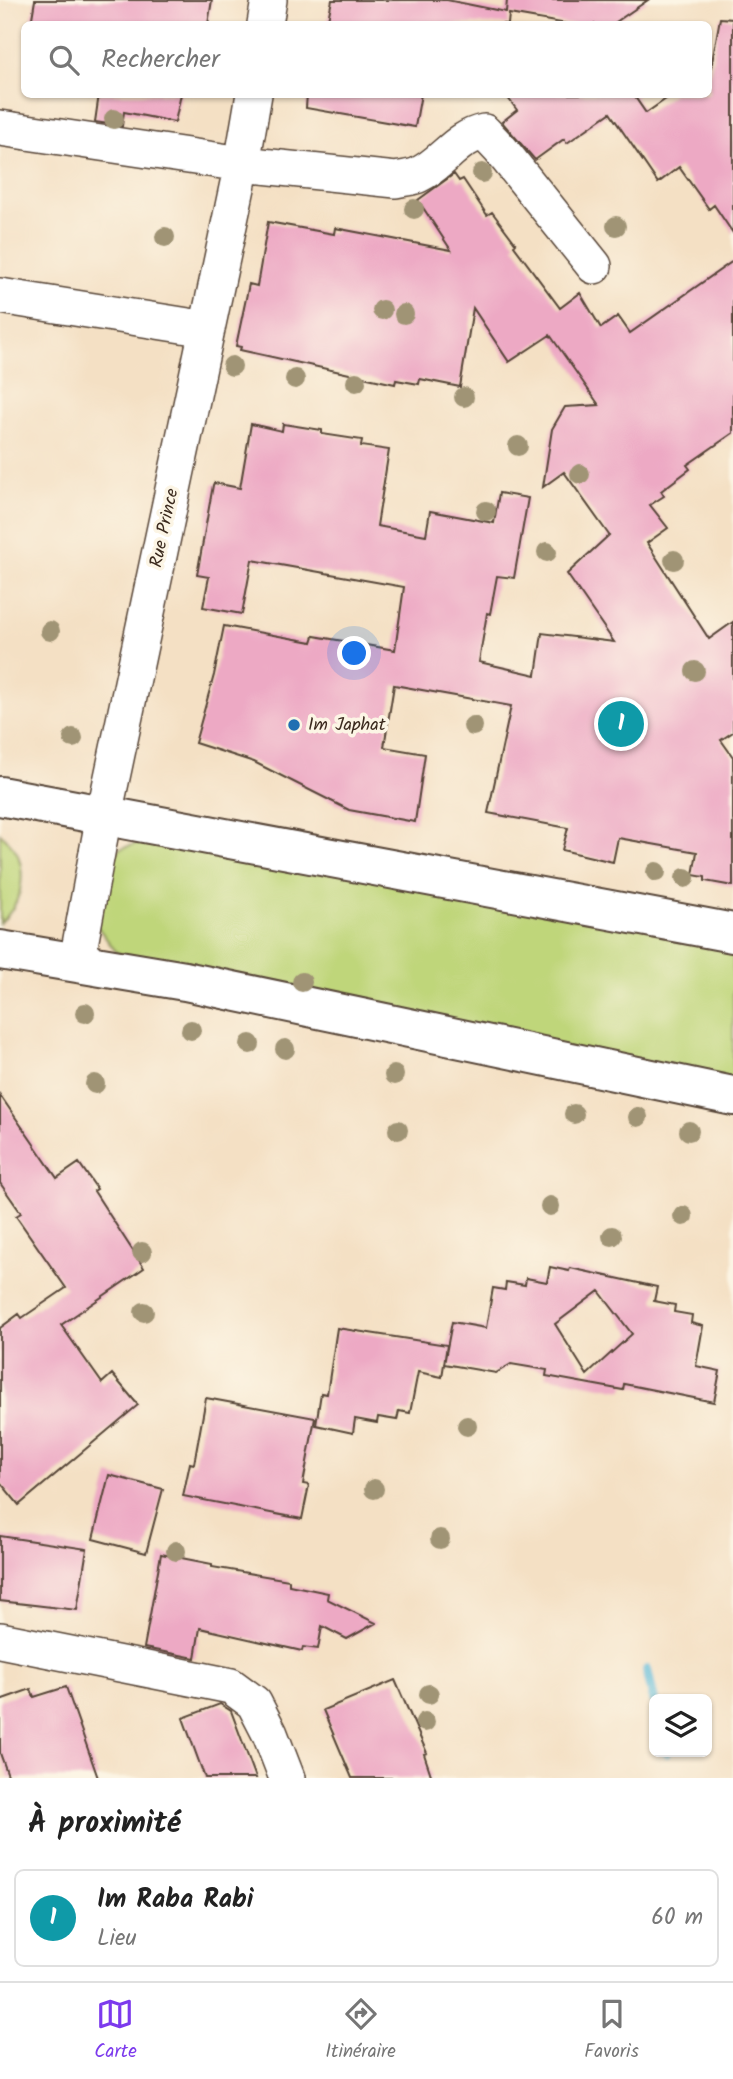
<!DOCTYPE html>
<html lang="fr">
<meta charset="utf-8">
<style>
body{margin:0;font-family:Kalam,sans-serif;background:#f2f2f2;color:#222}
.controls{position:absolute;right:21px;bottom:21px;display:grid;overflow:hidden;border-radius:10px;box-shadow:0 2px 5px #0004}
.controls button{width:63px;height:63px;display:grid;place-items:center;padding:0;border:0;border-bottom:2px solid #e0e0e0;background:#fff;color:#222;font:35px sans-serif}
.you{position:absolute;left:355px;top:654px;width:24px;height:24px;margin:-18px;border:5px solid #fff;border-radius:50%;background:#1a73e8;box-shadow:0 0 0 10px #1a73e833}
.badge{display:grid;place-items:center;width:46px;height:46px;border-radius:50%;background:#7c3aed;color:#fff;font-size:23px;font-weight:700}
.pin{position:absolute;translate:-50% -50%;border:4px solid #fff;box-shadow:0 2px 7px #0006}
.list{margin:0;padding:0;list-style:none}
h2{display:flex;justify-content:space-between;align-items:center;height:91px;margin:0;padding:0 28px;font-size:30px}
h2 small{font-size:23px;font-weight:400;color:#767676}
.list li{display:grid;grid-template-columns:46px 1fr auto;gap:21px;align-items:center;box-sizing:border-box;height:98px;margin:0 14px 14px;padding:0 14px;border:2px solid #e0e0e0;border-radius:10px}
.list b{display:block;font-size:26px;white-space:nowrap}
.list p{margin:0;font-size:23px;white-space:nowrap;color:#767676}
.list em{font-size:23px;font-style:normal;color:#767676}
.icon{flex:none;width:38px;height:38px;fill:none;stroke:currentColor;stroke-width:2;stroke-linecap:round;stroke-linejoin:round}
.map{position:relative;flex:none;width:733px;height:1778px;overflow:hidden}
.search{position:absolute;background:#fff;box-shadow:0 2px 5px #0004;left:21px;right:21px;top:21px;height:77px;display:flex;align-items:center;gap:18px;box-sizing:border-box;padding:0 24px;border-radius:10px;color:#767676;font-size:26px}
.sheet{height:203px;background:#fff}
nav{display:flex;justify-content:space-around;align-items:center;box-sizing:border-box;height:98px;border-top:2px solid #e0e0e0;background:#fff;font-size:19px;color:#767676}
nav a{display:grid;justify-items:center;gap:4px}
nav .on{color:#7c3aed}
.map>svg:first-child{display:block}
</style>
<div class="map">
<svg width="733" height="1778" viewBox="0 0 733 1778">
<rect width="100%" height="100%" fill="#fcf5e5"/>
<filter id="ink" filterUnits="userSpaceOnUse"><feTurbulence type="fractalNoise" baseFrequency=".0143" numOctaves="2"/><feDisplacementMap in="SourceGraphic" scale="14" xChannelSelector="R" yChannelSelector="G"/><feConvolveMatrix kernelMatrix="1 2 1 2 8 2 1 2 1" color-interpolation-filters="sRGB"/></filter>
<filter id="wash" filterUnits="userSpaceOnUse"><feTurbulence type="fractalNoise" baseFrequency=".00686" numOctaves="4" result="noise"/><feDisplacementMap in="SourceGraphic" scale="28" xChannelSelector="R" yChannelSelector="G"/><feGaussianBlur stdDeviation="1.57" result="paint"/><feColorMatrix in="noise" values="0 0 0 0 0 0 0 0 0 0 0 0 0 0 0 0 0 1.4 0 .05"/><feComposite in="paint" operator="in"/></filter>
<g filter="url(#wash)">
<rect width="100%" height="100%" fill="#f4e0c4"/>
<path fill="#bfd67a" stroke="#7d804c" stroke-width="2" d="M 180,830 L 733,938 L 733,1093 L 117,953 L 91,918 L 108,863 L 119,849 Z
M 0,833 C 6,839 15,847 18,855 C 27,880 19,907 0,923 Z"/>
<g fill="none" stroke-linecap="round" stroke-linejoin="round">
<path stroke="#5ab9d9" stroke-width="10" d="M 647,1670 L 654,1700
M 667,1752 L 667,1753"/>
</g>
<g id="blocks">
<path fill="#eda9c4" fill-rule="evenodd" d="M 35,0 L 212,0 L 208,24 L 31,24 Z
M 332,0 L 447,0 L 506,12 L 507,0 L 648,0 L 613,24 L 567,24 L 509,14 L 508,24 L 327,24 Z
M 720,18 L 733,19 L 733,233 L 714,205 L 709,209 L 679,167 L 658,183 L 610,113 L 567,143 L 564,139 L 535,160 L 502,122 L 517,110 L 505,94 L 638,94 L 635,97 L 646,113 L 673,94 L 709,94 L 709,79 Z
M 99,94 L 181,94 L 175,122 L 124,112 L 122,126 L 95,122 Z
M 307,94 L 421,94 L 415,127 L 306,108 Z
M 454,174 L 459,181 L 463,179 L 487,215 L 492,212 L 516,244 L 514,246 L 560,308 L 580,293 L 601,328 L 618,316 L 630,333 L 733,261 L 733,433 L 687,465 L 690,469 L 661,491 L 664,496 L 650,505 L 668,528 L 647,543 L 709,639 L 733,622 L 733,732 L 721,740 L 733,757 L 733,886 L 705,881 L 705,877 L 693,875 L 697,852 L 618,838 L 613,862 L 562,850 L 568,828 L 488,813 L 511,706 L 394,685 L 384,747 L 425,754 L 415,822 L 349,810 L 254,762 L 195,743 L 214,675 L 224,626 L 312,642 L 314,636 L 395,650 L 404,587 L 252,560 L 242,614 L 203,607 L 209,577 L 197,575 L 213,485 L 214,483 L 240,488 L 251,424 L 282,431 L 283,424 L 322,430 L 322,434 L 362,440 L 361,446 L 389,450 L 377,526 L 426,535 L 430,511 L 494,523 L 499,493 L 528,498 L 514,578 L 497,576 L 490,614 L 487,613 L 479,662 L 536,675 L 542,633 L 614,642 L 567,574 L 609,535 L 564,472 L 543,487 L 552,429 L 565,407 L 599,405 L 550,335 L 509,362 L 473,308 L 460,387 L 420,379 L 419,384 L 396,380 L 395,384 L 240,350 L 241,347 L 236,346 L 249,284 L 257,286 L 268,222 L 334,234 L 335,228 L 451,250 L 418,200 Z
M 0,1095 L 57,1178 L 79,1163 L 97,1189 L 94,1191 L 144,1268 L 61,1325 L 102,1383 L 112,1374 L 138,1405 L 19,1505 L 0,1482 L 0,1328 L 19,1314 L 22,1318 L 66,1288 L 16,1216 L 21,1213 L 0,1183 Z
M 550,1267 L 569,1271 L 570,1268 L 657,1287 L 654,1301 L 675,1305 L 674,1312 L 692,1315 L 691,1323 L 703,1326 L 696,1366 L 720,1371 L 714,1402 L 624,1384 L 623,1390 L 546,1376 L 547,1370 L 511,1364 L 496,1373 L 444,1364 L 452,1322 L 486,1328 L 493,1288 L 505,1290 L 506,1282 L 525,1285 L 526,1278 L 547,1282 ZM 599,1291 L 632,1334 L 587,1375 L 555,1324 Z
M 337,1328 L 447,1345 L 442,1377 L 418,1372 L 410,1413 L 399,1411 L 397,1420 L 378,1417 L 377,1423 L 355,1419 L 353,1433 L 316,1425 L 321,1393 L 327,1394 Z
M 206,1398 L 315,1418 L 303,1484 L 309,1485 L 302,1519 L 183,1496 L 190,1463 L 194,1464 Z
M 109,1475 L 163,1489 L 146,1553 L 93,1539 Z
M 0,1536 L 87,1549 L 77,1610 L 0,1601 Z
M 161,1554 L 212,1564 L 212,1567 L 289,1580 L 289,1585 L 328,1593 L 327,1599 L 376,1623 L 347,1639 L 322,1626 L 318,1649 L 303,1647 L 302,1651 L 200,1628 L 195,1658 L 144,1648 Z
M 395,1680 L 427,1753 L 424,1754 L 432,1778 L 352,1778 L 323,1710 Z
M 66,1687 L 98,1778 L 9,1778 L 0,1753 L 0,1700 L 31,1689 L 34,1697 Z
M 220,1704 L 231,1711 L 256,1778 L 205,1778 L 183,1718 Z"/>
</g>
</g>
<g filter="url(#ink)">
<use href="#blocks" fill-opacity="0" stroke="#574537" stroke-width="2"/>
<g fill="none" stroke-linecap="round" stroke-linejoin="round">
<g stroke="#574537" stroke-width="38">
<path id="street" d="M 265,24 L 269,0
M 0,128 L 242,164 L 396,180 C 403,178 412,178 418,175 C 444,163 455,138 484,132 L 501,150 L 594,266
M 0,296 L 207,329
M 77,961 L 104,815 L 242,164 L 254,94
M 0,1640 L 231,1686 L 254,1703 L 270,1734 L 287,1778"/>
</g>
<g stroke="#574537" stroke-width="42">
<path id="secondary" d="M 0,796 L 733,933
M 0,950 L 185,981 L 733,1096"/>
</g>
<use href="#street" stroke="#fff" stroke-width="35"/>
<use href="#secondary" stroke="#fff" stroke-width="38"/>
</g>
<g fill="#a09475">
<circle cx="114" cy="119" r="10"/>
<circle cx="482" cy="173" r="10"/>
<circle cx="414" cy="209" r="10"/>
<circle cx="616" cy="226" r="10"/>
<circle cx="165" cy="237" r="10"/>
<circle cx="382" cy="310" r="10"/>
<circle cx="404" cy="314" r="10"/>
<circle cx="232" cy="366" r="10"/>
<circle cx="295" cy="379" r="10"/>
<circle cx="356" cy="382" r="10"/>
<circle cx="464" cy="397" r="10"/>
<circle cx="518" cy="446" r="10"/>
<circle cx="580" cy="474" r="10"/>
<circle cx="486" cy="511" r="10"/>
<circle cx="547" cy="552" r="10"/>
<circle cx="674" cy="560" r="10"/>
<circle cx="50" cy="631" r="10"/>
<circle cx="695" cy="671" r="10"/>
<circle cx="473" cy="726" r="10"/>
<circle cx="73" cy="738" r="10"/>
<circle cx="656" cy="872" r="10"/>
<circle cx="685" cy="878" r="10"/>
<circle cx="302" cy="982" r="10"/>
<circle cx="85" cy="1013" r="10"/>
<circle cx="191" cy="1030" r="10"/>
<circle cx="250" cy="1044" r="10"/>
<circle cx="285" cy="1049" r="10"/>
<circle cx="394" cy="1075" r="10"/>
<circle cx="95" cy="1084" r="10"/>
<circle cx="574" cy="1114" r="10"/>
<circle cx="638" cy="1117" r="10"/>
<circle cx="398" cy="1130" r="10"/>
<circle cx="689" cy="1131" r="10"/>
<circle cx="550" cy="1206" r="10"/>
<circle cx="683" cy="1216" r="10"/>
<circle cx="612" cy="1236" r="10"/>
<circle cx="142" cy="1252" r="10"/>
<circle cx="144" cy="1312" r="10"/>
<circle cx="467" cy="1426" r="10"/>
<circle cx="374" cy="1489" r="10"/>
<circle cx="440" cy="1539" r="10"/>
<circle cx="176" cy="1551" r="10"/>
<circle cx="429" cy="1694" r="10"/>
<circle cx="425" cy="1722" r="10"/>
</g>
</g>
<circle fill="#1f6fb2" stroke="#fcf5e5" stroke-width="2.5" cx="294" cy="725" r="7"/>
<g text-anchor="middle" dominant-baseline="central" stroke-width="7" stroke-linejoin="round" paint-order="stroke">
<g font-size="18" fill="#3b2a1e" stroke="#fcf5e5">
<text transform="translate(165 528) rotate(-78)">Rue Prince</text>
</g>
<g font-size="18" fill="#3b2a1e" stroke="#fcf5e5" text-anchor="start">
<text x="308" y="725">Im Japhat</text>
</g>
</g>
</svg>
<div class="controls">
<button><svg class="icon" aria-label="layers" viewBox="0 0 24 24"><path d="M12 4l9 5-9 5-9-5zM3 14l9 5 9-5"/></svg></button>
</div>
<div class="you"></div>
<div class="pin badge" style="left:621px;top:724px;background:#0f9aa8">1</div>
<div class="search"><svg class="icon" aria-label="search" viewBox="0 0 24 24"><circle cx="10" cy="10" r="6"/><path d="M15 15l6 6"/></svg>Rechercher</div>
</div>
<section class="sheet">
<h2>À proximité<small></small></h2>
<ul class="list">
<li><span class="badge" style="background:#0f9aa8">1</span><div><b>Im Raba Rabi</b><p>Lieu</p></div><em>60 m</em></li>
</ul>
</section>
<nav>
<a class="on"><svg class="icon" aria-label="map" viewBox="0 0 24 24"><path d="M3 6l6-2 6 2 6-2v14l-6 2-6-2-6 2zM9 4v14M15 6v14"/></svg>Carte</a>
<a><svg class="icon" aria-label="directions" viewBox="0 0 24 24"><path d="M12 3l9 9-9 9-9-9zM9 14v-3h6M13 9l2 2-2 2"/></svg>Itinéraire</a>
<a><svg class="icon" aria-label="saved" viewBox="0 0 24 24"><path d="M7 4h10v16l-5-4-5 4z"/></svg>Favoris</a>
</nav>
